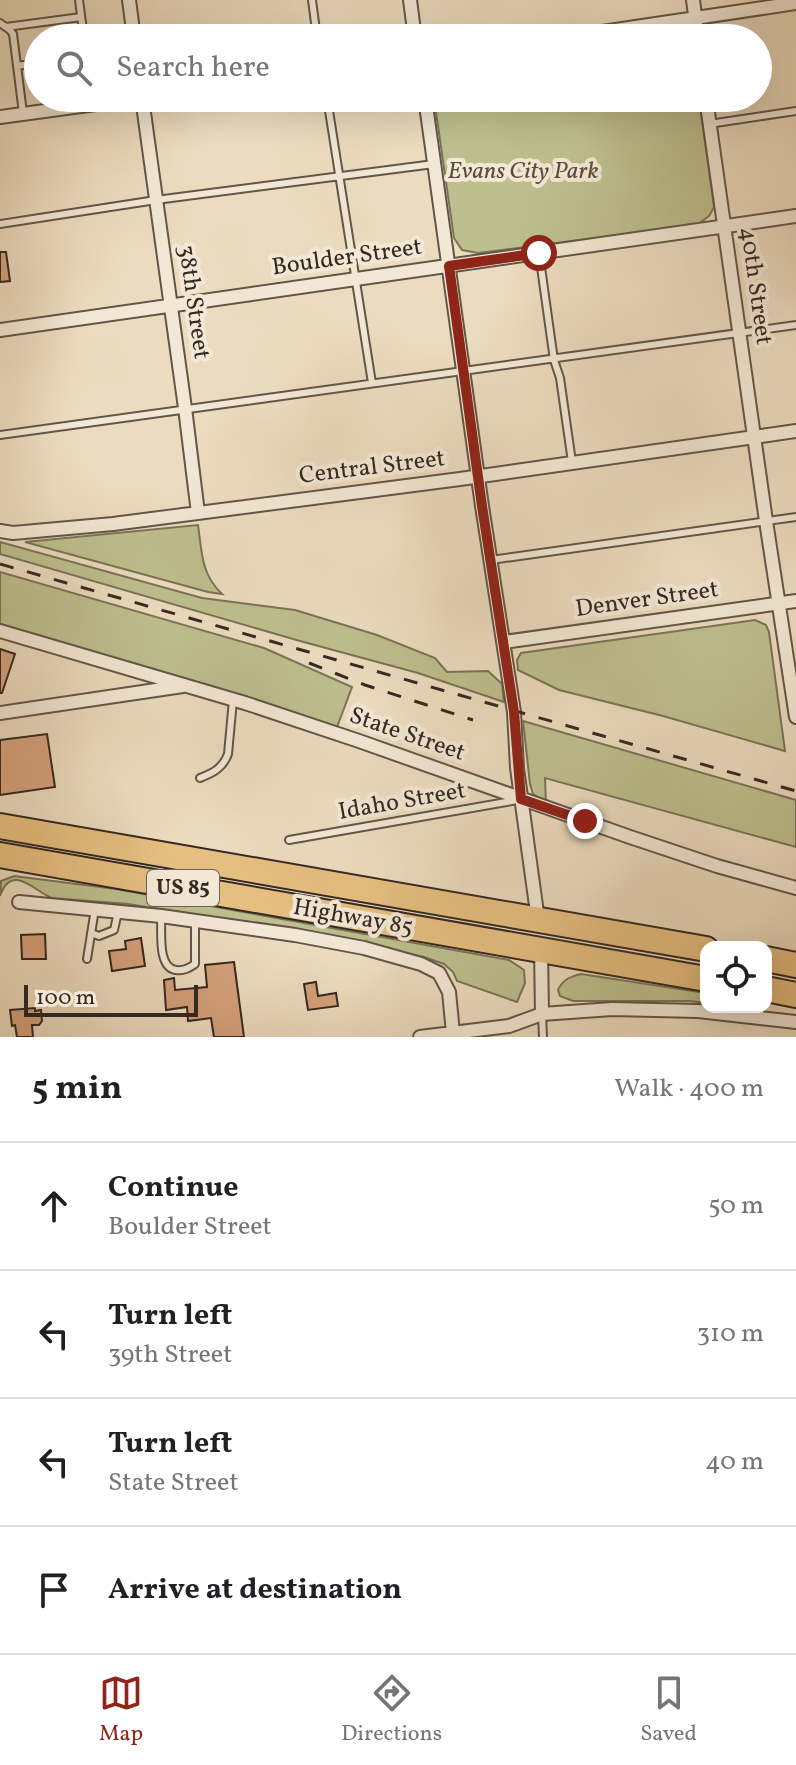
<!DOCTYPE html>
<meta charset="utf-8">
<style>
body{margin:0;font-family:Vollkorn,serif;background:#f2f2f2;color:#202124}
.controls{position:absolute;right:24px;bottom:24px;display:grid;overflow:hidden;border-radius:16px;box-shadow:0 8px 32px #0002}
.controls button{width:72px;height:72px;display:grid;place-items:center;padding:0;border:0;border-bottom:2px solid #e0e0e0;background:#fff;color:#202124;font:40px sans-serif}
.scale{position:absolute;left:24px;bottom:20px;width:174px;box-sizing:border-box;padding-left:8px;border:4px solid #352922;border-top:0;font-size:22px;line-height:28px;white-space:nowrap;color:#352922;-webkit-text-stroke:6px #f3e8d5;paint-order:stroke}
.stop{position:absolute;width:24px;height:24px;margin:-18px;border:6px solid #8f2418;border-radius:50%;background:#fff}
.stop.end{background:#8f2418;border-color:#fff;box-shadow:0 2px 8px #0008}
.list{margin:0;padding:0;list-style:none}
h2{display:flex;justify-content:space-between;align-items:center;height:104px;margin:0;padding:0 32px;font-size:34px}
h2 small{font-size:26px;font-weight:400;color:#757577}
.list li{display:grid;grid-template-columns:52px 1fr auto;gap:24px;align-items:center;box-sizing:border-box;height:128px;padding:0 32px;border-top:2px solid #e0e0e0}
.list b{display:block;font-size:30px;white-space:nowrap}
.list p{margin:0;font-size:26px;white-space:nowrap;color:#757577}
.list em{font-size:26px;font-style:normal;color:#757577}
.icon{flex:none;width:44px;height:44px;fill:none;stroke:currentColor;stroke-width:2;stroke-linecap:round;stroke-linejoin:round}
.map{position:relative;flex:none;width:796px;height:1037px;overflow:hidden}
.search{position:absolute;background:#fff;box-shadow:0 8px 32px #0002;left:24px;right:24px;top:24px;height:88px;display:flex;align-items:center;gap:20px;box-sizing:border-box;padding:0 28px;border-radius:44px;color:#757577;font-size:30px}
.sheet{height:616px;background:#fff}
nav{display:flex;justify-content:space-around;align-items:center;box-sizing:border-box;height:112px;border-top:2px solid #e0e0e0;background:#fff;font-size:22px;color:#757577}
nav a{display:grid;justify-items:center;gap:4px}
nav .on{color:#8f2418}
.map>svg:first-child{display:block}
</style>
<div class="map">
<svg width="796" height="1037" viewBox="0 0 796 1037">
<rect width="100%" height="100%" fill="#ecdcbf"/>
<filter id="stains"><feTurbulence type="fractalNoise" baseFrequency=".0025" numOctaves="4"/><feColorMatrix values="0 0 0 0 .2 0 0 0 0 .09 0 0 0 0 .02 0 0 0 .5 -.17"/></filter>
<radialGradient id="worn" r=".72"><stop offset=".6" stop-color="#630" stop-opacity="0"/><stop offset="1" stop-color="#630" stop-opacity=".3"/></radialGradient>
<path fill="#bebf8e" stroke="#7a7458" stroke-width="2" d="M 434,98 L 699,98 L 714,207 L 709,216 L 697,225 L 478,253 L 462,250 L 454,238 Z
M 198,525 C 202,553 201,574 222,594 L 208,592 L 25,542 Z
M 0,542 L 202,598 L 295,610 L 377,635 L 435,658 L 447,672 L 488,671 L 502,684 L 504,702 L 418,673 L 300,641 L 0,554 Z
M 0,572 L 264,648 L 352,687 L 337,727 L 0,624 Z
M 755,620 L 766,625 L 769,632 L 785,751 L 663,716 L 559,690 L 518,670 L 517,660 L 521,653 Z
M 523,721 L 796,800 L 796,847 L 545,778 L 546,803 L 533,794 L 530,784 Z
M 14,876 L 116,889 L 509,960 L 524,970 L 525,983 L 517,1002 L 457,981 L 453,972 L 444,964 L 424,957 L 324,935 L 128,904 L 52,898 C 35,892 12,862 0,896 L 1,881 Z
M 581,974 L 706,993 L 706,1003 L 690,1001 L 573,1001 L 560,996 L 558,990 C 563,979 570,977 581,974 Z"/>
<path fill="#d5a17c" stroke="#352922" stroke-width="2" d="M 0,252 L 6,252 L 10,281 L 0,282 Z
M 0,649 L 15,654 L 2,693 L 0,693 Z
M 47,734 L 55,787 L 0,795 L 0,740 Z
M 45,934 L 46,959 L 22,959 L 21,935 Z
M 141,938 L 145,966 L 112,971 L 109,951 L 126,949 L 125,941 Z
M 234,962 L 244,1037 L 214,1037 L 211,1018 L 188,1021 L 187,1007 L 166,1010 L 164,980 L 174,978 L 175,990 L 207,987 L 205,965 Z
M 316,982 L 318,996 L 336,993 L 338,1006 L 308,1010 L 304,984 Z
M 35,1008 L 35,1011 L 41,1010 L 42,1021 L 39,1025 L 32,1025 L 33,1037 L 17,1037 L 15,1025 L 12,1026 L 10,1010 Z"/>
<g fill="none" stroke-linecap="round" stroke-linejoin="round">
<g stroke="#635649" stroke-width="10">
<path id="lane" d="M 79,0 L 84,38
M 312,0 L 317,38
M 0,23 L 10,30 L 13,34 L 23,113
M 6,27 L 81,17
M 17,66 L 38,63
M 327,98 L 372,383
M 709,124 L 796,111
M 0,224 L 156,200 L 434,164
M 539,253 L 554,360 L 560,378 L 572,462
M 0,435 L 796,325
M 491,560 L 796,517
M 200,778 C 213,773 223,768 228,754 L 233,700
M 289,840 L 518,800
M 161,917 C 162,931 157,968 176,970 C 184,971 189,968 195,964 L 195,921
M 91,933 L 99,936 L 114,930 L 118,912
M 87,959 L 95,909
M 542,1014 L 543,1037"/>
</g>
<g stroke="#635649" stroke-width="16">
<path id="street" d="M 129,0 L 134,38
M 410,0 L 415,38
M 693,0 L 698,38
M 562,38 L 796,3
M 142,98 L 185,408 L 198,513
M 425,98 L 482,506 L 514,712 L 517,768 L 538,920
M 706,98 L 766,521 L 796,717
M 0,117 L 140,98
M 0,330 L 796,216
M 0,531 L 13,533 L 113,524 L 460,479 L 796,431
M 0,631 L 245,703 L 359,741 L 630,837 L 717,866 L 796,888
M 504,642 L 796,601
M 0,713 L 183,686
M 19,902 L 161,916 L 295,935 L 364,948 L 421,964 L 439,973 L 449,992 L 453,1033
M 541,949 L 542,1014
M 420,1037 L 509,1026 L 542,1014 L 612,1009 L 698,1011 L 796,1022"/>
</g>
<g stroke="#352922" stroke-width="28">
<path id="highway" d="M 0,826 L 706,949
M 0,855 L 706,979
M 766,959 L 796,965
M 766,989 L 796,995"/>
</g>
<use href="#lane" stroke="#f3e8d5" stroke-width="6"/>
<use href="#street" stroke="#f3e8d5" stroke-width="12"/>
<use href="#highway" stroke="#e6be80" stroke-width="24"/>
<path stroke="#352922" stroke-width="3" stroke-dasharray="14 14" stroke-linecap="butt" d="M 0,564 L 796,791
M 309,663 L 365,685 L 473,720"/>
</g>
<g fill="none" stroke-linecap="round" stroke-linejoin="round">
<path stroke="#8f2418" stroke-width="10" d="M 539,253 L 449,266 L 482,506 L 514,712 L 521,799 L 585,821"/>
</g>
<g text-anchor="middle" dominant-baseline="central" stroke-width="8" stroke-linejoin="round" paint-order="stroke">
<rect fill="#f3e8d5" stroke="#6e6258" stroke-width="2" x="147" y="870" width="72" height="36" rx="6"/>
<g font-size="22" font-weight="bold" fill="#352922">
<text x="183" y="888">US 85</text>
</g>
<g font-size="24" font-style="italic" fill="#574e3d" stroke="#f3e8d5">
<text x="523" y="172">Evans City Park</text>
</g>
<g font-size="24" fill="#352922" stroke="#f3e8d5">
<text transform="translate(347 258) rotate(-8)">Boulder Street</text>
<text transform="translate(755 286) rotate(82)">40th Street</text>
<text transform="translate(193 302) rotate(82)">38th Street</text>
<text transform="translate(372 468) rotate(-7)">Central Street</text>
<text transform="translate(647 600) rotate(-8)">Denver Street</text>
<text transform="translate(407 735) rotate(19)">State Street</text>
<text transform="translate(402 802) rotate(-10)">Idaho Street</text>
<text transform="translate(353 918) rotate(10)">Highway 85</text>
</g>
</g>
<rect width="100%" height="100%" filter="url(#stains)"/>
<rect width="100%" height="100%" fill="url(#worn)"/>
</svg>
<div class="controls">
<button><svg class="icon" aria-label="locate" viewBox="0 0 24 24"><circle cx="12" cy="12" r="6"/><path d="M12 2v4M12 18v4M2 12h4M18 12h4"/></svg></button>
</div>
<div class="scale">100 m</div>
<div class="stop" style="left:539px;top:253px"></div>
<div class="stop end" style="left:585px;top:821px"></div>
<div class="search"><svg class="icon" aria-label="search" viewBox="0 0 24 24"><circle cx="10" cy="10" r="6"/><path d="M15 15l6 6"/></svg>Search here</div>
</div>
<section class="sheet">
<h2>5 min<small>Walk · 400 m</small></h2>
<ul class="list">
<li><svg class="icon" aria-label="ahead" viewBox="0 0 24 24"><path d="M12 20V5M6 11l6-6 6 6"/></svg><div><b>Continue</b><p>Boulder Street</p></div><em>50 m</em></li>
<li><svg class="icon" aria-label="left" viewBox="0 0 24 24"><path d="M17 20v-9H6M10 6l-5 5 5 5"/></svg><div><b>Turn left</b><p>39th Street</p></div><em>310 m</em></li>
<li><svg class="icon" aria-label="left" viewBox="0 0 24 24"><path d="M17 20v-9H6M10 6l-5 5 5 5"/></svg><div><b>Turn left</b><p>State Street</p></div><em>40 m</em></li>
<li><svg class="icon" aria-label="arrive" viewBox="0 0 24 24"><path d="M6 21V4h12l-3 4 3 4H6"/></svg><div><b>Arrive at destination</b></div></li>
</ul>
</section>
<nav>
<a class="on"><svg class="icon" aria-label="map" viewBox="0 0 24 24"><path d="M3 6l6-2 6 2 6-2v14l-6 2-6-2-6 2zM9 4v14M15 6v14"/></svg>Map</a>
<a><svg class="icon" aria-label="directions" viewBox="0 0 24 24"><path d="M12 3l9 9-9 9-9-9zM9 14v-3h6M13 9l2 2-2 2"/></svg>Directions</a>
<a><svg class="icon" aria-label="saved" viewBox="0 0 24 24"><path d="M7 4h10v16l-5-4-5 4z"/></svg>Saved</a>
</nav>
